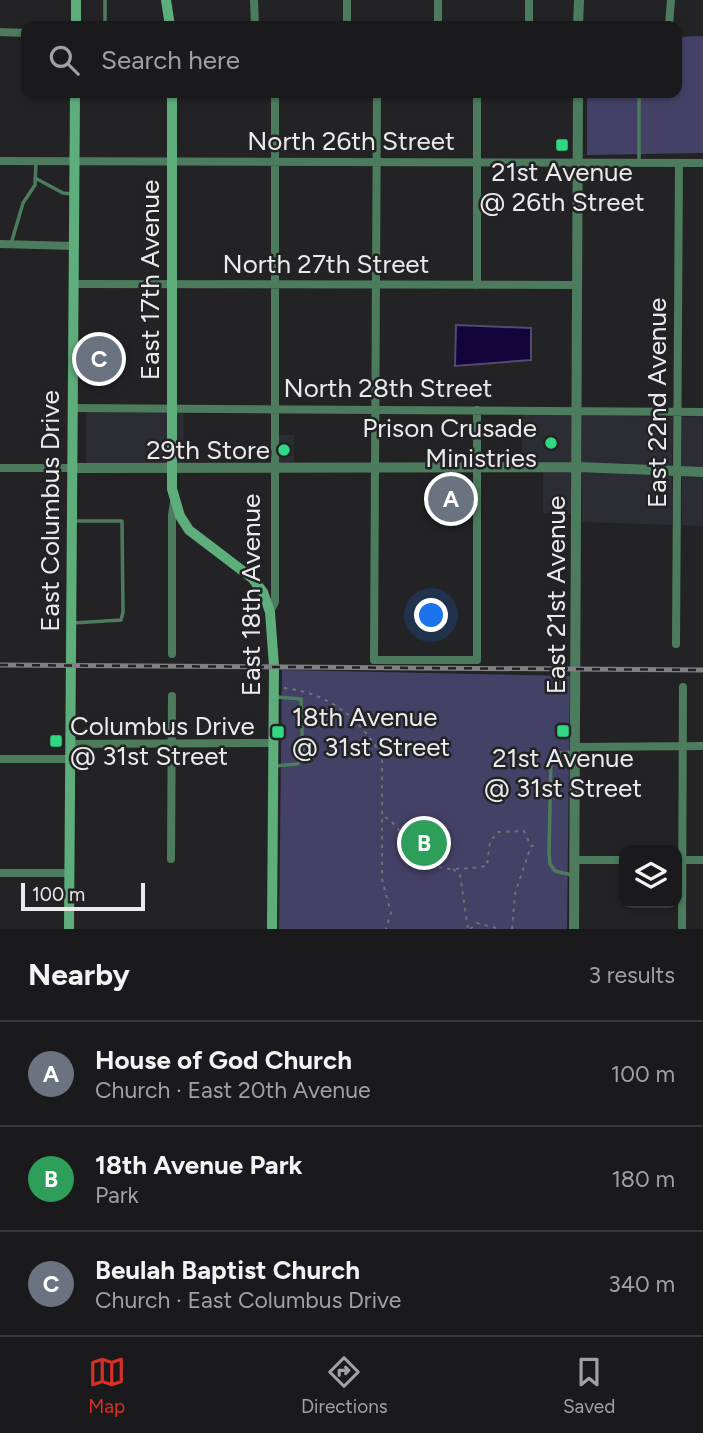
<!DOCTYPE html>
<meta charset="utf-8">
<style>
body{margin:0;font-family:Figtree,sans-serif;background:#232325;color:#f1f3f6}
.controls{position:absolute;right:21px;bottom:21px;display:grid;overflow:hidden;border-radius:14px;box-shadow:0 2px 5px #0004}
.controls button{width:63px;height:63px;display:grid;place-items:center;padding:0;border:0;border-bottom:2px solid #38383b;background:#1a1a1c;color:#f1f3f6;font:35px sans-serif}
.scale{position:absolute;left:21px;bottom:18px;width:124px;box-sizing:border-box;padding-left:7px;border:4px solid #ebebed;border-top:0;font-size:19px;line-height:24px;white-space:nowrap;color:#ebebed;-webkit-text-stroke:5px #232326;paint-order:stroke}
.you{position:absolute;left:432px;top:616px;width:24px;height:24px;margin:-18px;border:5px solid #fff;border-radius:50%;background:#1a73e8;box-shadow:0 0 0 10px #1a73e833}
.badge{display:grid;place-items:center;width:46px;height:46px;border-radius:50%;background:#d93025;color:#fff;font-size:23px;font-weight:700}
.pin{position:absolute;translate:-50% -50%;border:4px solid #fff;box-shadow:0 2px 7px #0006}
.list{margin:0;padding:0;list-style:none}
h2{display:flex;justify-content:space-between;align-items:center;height:91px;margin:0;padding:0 28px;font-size:30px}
h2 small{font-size:23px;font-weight:400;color:#9fa1a3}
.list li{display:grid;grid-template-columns:46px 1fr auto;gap:21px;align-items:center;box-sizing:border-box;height:105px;padding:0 28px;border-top:2px solid #38383b}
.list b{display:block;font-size:26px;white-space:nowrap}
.list p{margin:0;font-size:23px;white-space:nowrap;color:#9fa1a3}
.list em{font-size:23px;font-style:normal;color:#9fa1a3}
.icon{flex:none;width:38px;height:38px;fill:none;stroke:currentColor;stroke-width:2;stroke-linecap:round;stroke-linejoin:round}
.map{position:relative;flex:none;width:703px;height:929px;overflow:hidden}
.search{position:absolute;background:#1a1a1c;box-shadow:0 2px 5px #0004;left:21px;right:21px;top:21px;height:77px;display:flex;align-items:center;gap:18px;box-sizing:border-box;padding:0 24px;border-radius:14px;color:#9fa1a3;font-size:26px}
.sheet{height:406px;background:#1a1a1c}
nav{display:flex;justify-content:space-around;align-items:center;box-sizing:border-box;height:98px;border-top:2px solid #38383b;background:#1a1a1c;font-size:19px;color:#9fa1a3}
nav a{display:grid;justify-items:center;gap:4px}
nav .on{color:#d93025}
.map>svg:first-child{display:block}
</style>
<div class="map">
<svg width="703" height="929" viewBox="0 0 703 929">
<rect width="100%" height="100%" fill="#232326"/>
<path fill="#2c2c34" d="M 184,409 L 183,467 L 86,468 L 86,410 Z
M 522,411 L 578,411 L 578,465 L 522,465 Z
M 582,415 L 673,417 L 672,468 L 582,463 Z
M 703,416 L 703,468 L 682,468 L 682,417 Z
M 276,435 L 294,435 L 294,466 L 276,466 Z
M 543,467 L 577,468 L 576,513 L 543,513 Z
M 582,472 L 672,476 L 672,525 L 582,522 Z
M 682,477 L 703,477 L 703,526 L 682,525 Z"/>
<path fill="#434165" d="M 703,36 L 703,153 L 587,155 L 587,93 L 677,93 L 677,37 Z
M 282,670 L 570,676 L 567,929 L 279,929 Z"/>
<path fill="#14043c" stroke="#544971" stroke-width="2" d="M 456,325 L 531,328 L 531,360 L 455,366 Z"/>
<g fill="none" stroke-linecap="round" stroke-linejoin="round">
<path stroke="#707073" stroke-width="2" stroke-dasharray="3.5 5" stroke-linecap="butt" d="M 284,688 C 329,693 359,718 382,756 L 382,879 L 391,913 L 386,929
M 385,817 C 398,825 401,834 408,847 C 423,874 461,870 487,866 L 490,842 L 498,832 L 524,831 L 531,846 L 538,845
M 453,869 L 460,875 L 468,929
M 470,929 L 477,923 L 500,929
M 512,929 L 515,894 L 531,846"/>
<path stroke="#4c7c5d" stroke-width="3.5" d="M 105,26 L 105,0
M 639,161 L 639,93
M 35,178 L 63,193 L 72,194
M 11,244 L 23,203 L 35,185 L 36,163
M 73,623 L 121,620 L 123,612 L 122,521 L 75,521
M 275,766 L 297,764 L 303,759 L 301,699 L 276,697
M 572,875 L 555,871 L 550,864 L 549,853 L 551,758 L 557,753 L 573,752"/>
<path stroke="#4c7c5d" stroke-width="8" d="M 254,0 L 255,26
M 347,0 L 347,26
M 438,0 L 438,26
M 529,0 L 529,26
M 669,26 L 671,0
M 0,32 L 26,33
M 377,93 L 374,660 L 477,660 L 477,410
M 477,93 L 477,285
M 0,161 L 703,163
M 0,244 L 74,246
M 74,284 L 578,285
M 74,408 L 703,412
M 0,468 L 73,468
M 270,612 L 275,602 L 275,93
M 676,644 L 679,163
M 172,654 L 172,515 L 174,502
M 70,744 L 273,743
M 575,747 L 703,746
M 0,759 L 70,759
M 171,859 L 172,696
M 574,860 L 624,860
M 677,860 L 703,860
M 0,873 L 70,873
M 682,929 L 683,687"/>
<path stroke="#4c7c5d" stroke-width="10" d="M 578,26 L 579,0
M 73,468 L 578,467 L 703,472
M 574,929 L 578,93"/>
<path stroke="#5eae7c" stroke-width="10" d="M 166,0 L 170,26
M 76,26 L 76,0
M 172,93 L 172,489 L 180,516 L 189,530 L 252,578 L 263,592 L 270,612 L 274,666 L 272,929
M 69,929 L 75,93"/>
<g stroke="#818184" stroke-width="5">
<path id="rail" d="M 0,665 L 703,670"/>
</g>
<use href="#rail" stroke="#232326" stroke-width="2.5" stroke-dasharray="8" stroke-linecap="butt"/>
</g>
<g fill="#30d883" stroke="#232326" stroke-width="2.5">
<rect x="555" y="138" width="14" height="14" rx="3.5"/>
<circle cx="551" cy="443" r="7"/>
<circle cx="284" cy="450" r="7"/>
<rect x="556" y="724" width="14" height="14" rx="3.5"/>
<rect x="271" y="725" width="14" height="14" rx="3.5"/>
<rect x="49" y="734" width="14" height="14" rx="3.5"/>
</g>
<g text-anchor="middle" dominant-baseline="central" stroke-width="5" stroke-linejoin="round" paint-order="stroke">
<g font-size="26" fill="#ebebed" stroke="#232326">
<text x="351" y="141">North 26th Street</text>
<text x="326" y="264">North 27th Street</text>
<text transform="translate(150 280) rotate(-90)">East 17th Avenue</text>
<text x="388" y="388">North 28th Street</text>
<text transform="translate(657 403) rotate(-90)">East 22nd Avenue</text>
<text transform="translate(50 511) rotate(-90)">East Columbus Drive</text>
<text transform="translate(251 595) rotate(-90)">East 18th Avenue</text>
<text transform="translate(556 595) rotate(-90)">East 21st Avenue</text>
</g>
<g font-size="26" fill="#ebebed" stroke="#232326">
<text x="562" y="172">21st Avenue<tspan x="562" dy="30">@ 26th Street</tspan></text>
<text x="537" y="428" text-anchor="end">Prison Crusade<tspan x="537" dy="30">Ministries</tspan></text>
<text x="270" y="450" text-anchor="end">29th Store</text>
<text x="292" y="717" text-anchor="start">18th Avenue<tspan x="292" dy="30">@ 31st Street</tspan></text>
<text x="70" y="726" text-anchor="start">Columbus Drive<tspan x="70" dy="30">@ 31st Street</tspan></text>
<text x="563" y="758">21st Avenue<tspan x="563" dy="30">@ 31st Street</tspan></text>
</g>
</g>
</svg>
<div class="controls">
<button><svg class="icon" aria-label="layers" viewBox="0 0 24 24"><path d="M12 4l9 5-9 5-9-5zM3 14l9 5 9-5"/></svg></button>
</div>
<div class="scale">100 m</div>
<div class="you"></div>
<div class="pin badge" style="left:451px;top:499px;background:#6b7280">A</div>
<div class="pin badge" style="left:424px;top:843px;background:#2e9e5b">B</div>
<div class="pin badge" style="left:99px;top:359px;background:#6b7280">C</div>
<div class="search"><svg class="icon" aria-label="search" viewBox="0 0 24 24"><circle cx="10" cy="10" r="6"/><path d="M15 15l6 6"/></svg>Search here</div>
</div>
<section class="sheet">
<h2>Nearby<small>3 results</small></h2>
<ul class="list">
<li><span class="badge" style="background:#6b7280">A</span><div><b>House of God Church</b><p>Church · East 20th Avenue</p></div><em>100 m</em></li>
<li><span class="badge" style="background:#2e9e5b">B</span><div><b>18th Avenue Park</b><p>Park</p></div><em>180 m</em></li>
<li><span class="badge" style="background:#6b7280">C</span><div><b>Beulah Baptist Church</b><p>Church · East Columbus Drive</p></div><em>340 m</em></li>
</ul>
</section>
<nav>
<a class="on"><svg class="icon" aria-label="map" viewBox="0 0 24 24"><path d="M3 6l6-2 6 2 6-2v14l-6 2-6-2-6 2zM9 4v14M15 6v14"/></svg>Map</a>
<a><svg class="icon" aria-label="directions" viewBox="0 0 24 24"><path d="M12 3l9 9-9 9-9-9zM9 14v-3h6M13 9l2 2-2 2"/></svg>Directions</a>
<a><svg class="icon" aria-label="saved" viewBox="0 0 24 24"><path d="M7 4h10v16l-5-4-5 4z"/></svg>Saved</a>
</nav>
